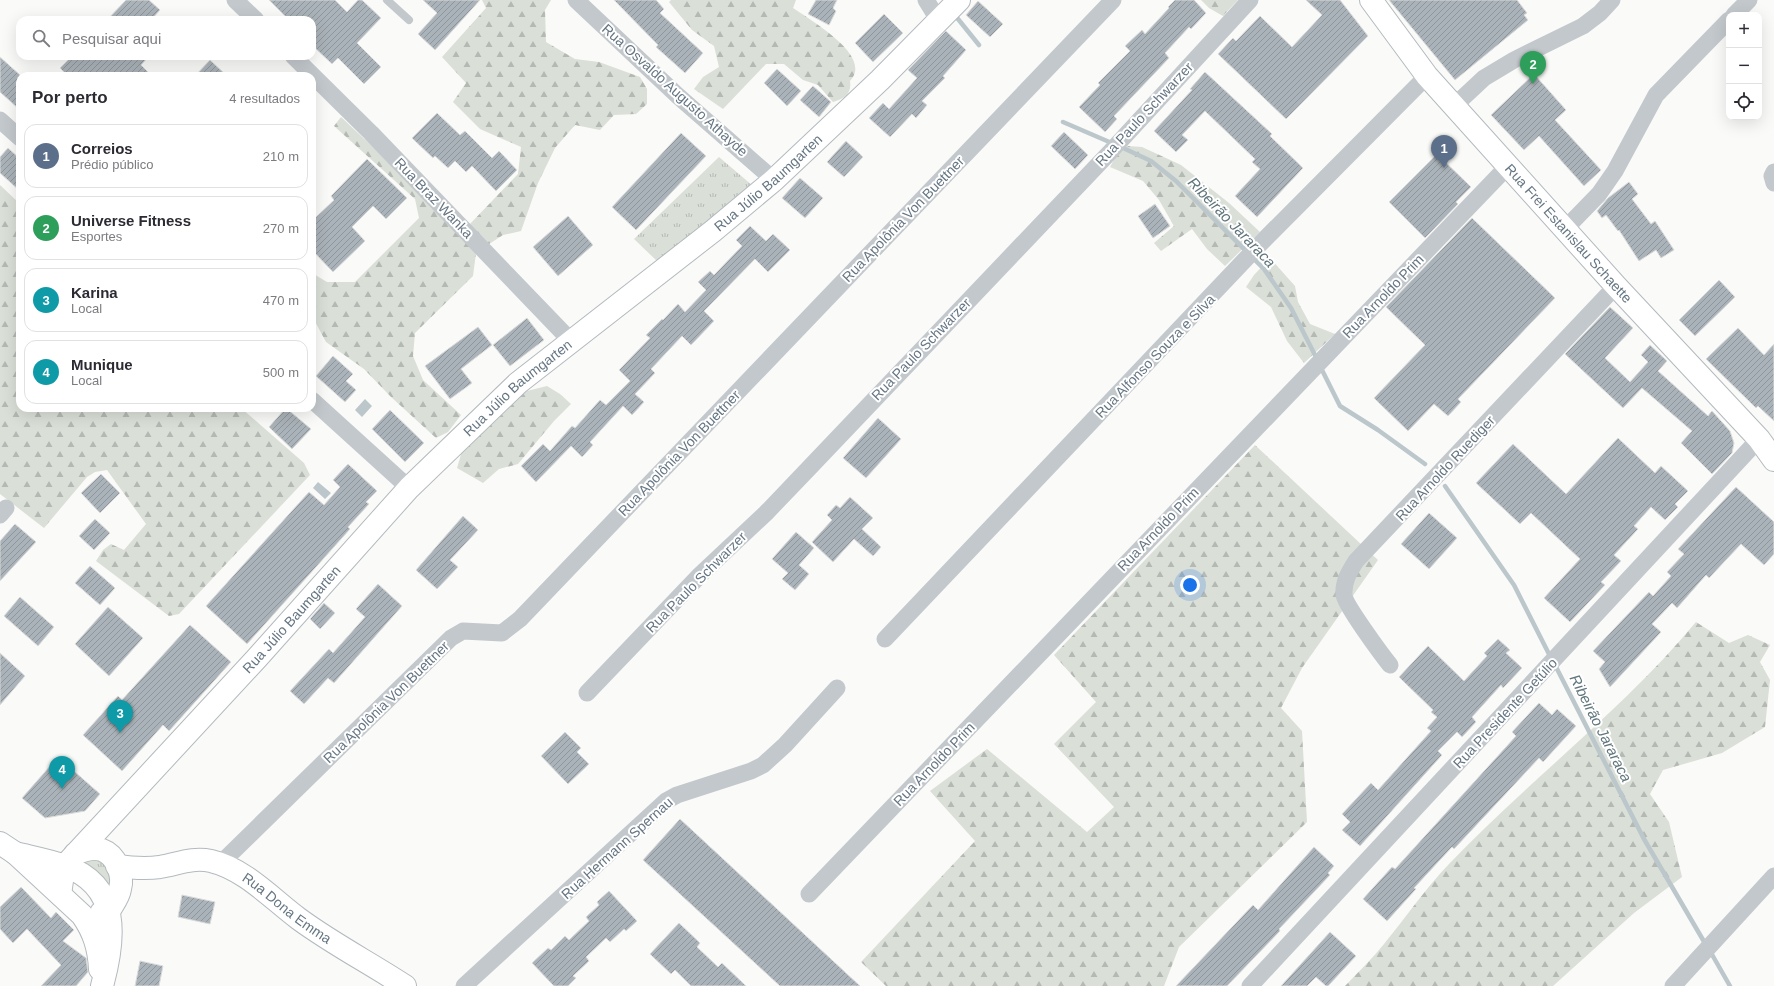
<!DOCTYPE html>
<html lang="pt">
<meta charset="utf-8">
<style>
body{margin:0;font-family:Arial,sans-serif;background:#f2f2f3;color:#2b2b33}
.controls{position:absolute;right:12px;top:12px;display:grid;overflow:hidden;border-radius:8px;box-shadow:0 4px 16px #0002}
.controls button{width:36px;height:36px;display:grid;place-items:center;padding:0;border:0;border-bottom:1px solid #e1e1e2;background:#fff;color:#2b2b33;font:20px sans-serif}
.you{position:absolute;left:1190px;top:585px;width:14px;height:14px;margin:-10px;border:3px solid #fff;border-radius:50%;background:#1a73e8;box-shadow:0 0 0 6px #1a73e833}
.badge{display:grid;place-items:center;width:26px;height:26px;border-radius:50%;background:#7c3aed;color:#fff;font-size:13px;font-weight:700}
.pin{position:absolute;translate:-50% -33px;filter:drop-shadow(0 1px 2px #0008)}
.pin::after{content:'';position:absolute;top:21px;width:14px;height:12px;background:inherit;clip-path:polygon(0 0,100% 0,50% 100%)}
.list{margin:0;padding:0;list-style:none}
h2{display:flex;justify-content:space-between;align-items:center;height:52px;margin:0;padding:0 16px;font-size:17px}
h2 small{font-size:13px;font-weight:400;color:#7c7c81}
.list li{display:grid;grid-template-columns:26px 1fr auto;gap:12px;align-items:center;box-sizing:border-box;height:64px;margin:0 8px 8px;padding:0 8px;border:1px solid #e1e1e2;border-radius:12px}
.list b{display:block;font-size:15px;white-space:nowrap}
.list p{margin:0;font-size:13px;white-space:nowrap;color:#7c7c81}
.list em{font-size:13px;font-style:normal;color:#7c7c81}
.icon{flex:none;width:22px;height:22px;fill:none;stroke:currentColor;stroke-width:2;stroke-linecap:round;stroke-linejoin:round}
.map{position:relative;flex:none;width:1774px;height:986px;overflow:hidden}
.search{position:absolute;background:#fff;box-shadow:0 4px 16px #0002;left:16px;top:16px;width:300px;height:44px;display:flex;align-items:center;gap:10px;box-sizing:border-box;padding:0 14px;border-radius:12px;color:#7c7c81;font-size:15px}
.panel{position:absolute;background:#fff;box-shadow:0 4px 16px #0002;left:16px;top:72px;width:300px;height:340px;border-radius:12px}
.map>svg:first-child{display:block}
</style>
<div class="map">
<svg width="1774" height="986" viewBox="0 0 1774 986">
<defs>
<pattern id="grass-tufts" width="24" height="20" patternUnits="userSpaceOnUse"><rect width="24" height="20" fill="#dadfd7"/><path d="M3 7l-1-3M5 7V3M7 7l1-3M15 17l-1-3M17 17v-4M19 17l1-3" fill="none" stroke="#b4b9b4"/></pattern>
<pattern id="forest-firs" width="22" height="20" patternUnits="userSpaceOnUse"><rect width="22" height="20" fill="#dadfd7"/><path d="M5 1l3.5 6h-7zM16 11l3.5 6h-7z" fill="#b4b9b4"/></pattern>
<pattern id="building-hatch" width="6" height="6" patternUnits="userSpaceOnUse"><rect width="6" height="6" fill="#aab3b9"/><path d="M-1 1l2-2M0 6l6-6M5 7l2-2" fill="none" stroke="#8e969c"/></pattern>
</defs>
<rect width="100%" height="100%" fill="#fafaf8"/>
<path fill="url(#grass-tufts)" d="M 719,157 L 753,186 L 657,261 L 634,239 Z
M 89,856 C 111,866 110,868 112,892 L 77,860 Z"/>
<path fill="url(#forest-firs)" d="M 482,0 L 551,0 L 545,10 L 546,42 L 575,59 L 599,62 L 640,77 L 647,89 L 647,104 L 636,114 L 614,115 L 600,130 L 575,125 L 555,148 L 538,183 L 521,231 L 503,235 L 486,246 L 469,225 L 518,174 L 521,147 L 480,129 L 453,102 L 466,83 L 442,57 L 486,8 Z
M 671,0 L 796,0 L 793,8 C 810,20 874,56 850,81 C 852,94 844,99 833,102 L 818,85 L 803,80 L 784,64 L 766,64 L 723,109 L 694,89 L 703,77 L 719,67 L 714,46 L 692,30 L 669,2 Z
M 1201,0 L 1238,0 L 1223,16 L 1209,8 Z
M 341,117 L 424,195 L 476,253 L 473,276 L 415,333 L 413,356 L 423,380 L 461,415 L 448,432 L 436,438 L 391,397 L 364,369 L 326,342 L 312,316 L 312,273 L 327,282 L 355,282 L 419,218 L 415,199 L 334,126 Z
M 1128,146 L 1142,147 L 1181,165 L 1229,203 L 1260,232 L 1225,266 L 1207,249 L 1192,229 L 1161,251 L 1154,243 L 1174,226 L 1159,200 L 1143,181 L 1110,167 L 1115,158 Z
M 0,185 L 20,204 L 20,408 L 241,408 L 304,463 L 310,475 L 179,614 L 169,616 L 96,561 L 103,550 L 111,544 L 124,550 L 146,524 L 107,470 L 95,472 L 87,477 L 44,528 L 0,494 Z
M 1270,258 L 1295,286 L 1298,302 L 1310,324 L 1335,334 L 1304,363 L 1287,341 L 1271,307 L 1246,287 L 1254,275 Z
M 547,386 L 560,394 L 571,404 L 554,421 L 518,464 L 499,469 L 483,483 L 457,468 L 462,451 L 498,415 L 527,391 Z
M 1255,445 L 1378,560 L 1302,668 L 1281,708 L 1302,731 L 1307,822 L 1179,947 L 1164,986 L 886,986 L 861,962 L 975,841 L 930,791 L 987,749 L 1087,832 L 1114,807 L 1054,744 L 1096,702 L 1054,655 Z
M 1696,622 L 1729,643 L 1748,635 L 1770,645 L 1760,662 L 1770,680 L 1765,727 L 1722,753 L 1663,770 L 1650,794 L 1669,822 L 1682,877 L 1634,913 L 1553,986 L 1345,986 C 1358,972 1372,959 1384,944 C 1406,917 1425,889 1449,864 C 1528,781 1622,711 1696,622 Z"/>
<path fill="#bbc7cb" d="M 365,399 L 372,406 L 362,417 L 355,410 Z
M 318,482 L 331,493 L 325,499 L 313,488 Z"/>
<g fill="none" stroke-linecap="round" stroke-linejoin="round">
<path stroke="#bbc7cb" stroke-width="4.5" d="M 954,14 L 979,45
M 1063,122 L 1114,144
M 1121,147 L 1151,161 L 1176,181 L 1264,269 L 1291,308 L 1317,359
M 1320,366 L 1340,406 L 1378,430 L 1425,464
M 1445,486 L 1514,585 L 1551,658
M 1555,665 L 1644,839 L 1706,945
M 1710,951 L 1730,986"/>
</g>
<path fill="url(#building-hatch)" stroke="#dcdcda" d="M 126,0 L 149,0 L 160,10 L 151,20 L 107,20 Z
M 269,0 L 335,0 L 347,12 L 358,0 L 362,0 L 381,18 L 357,43 L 381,67 L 364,84 L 338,58 L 332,64 L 312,45 L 312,20 L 289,20 Z
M 423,0 L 480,0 L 435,50 L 418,34 L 437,13 Z
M 614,0 L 656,0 L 664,9 L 660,13 L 703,53 L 685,73 L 656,47 L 658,45 Z
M 816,0 L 837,0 L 833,8 L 836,11 L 829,25 L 808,14 Z
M 1175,0 L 1194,0 L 1206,13 L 1191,29 L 1189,27 L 1165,53 L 1169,58 L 1114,116 L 1117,119 L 1105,132 L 1079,107 L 1100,85 L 1098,83 L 1130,51 L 1125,46 L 1142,30 L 1145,34 L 1169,8 L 1168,7 Z
M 1306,0 L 1340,0 L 1368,36 L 1286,119 L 1218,54 L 1233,38 L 1236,41 L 1260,16 L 1292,47 L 1322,15 Z
M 1389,0 L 1517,0 L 1527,13 L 1524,15 L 1528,20 L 1455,80 Z
M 978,1 L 1003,24 L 990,37 L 966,15 Z
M 884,14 L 903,33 L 873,62 L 855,43 Z
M 946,31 L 966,50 L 943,76 L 945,78 L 922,101 L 927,105 L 916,118 L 912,114 L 890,137 L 869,118 L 883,103 L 889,109 L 917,78 L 908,70 Z
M 72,56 L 149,56 L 141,65 L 152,76 L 68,76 L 60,68 Z
M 0,57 L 20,75 L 20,110 L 0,92 Z
M 210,60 L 227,76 L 195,76 Z
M 777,69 L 801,91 L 787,106 L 764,83 Z
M 1205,72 L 1272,134 L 1270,136 L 1303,168 L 1257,217 L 1235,196 L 1260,169 L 1252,162 L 1255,159 L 1205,111 L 1182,135 L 1188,140 L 1176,152 L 1154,131 L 1192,90 L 1190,89 Z
M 1534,74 L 1566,110 L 1555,120 L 1601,170 L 1584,186 L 1539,136 L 1524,150 L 1491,115 Z
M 813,86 L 831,102 L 819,117 L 800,100 Z
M 437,113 L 460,135 L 465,131 L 492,158 L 499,151 L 517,170 L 496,191 L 472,166 L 466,172 L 455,161 L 448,168 L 435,156 L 433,158 L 412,138 Z
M 1064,132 L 1088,155 L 1075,169 L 1051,146 Z
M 681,133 L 706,156 L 636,230 L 612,207 Z
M 846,141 L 863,157 L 844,177 L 827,162 Z
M 8,148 L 20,159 L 20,191 L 0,173 L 0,157 Z
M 1437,154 L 1471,187 L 1456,202 L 1458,204 L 1425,238 L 1389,202 Z
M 367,159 L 407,198 L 386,219 L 373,206 L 352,227 L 365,241 L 333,272 L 312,250 L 312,221 L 334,200 L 331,196 Z
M 800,178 L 823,198 L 805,218 L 782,198 Z
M 1629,182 L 1638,194 L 1632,199 L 1651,224 L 1655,221 L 1674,250 L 1661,258 L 1656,250 L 1639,261 L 1619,230 L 1618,231 L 1606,215 L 1602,218 L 1597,211 L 1608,198 Z
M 1155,204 L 1170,226 L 1153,238 L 1138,216 Z
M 568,216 L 593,245 L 558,276 L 533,247 Z
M 1472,218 L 1555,298 L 1458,399 L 1461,402 L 1448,416 L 1434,404 L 1408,431 L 1374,398 L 1425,345 L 1386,307 Z
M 750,226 L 766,241 L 773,234 L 790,250 L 768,272 L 755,259 L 704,311 L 714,321 L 691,345 L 682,336 L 651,369 L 655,373 L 635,394 L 644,402 L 632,415 L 623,406 L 590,442 L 593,445 L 582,457 L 571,446 L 536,482 L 521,466 L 543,444 L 550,451 L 572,426 L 575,428 L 600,400 L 606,405 L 630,381 L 619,370 L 650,338 L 646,335 L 662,319 L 663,320 L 678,304 L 685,312 L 706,290 L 698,282 L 710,271 L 714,275 L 742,246 L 736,240 Z
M 1719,280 L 1735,297 L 1695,336 L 1679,320 Z
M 1610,307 L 1633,328 L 1605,358 L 1630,382 L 1648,362 L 1641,355 L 1650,345 L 1667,361 L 1658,371 L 1708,416 L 1712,411 L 1730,431 L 1734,443 L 1732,453 L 1712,474 L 1681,443 L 1692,431 L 1642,388 L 1623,408 L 1565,354 Z
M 527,318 L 544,340 L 510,366 L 493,345 Z
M 478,327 L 492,345 L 461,369 L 472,383 L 450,399 L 425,366 Z
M 1738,328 L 1764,355 L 1774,344 L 1774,421 L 1758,406 L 1756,408 L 1706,359 Z
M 333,356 L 353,374 L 346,381 L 356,390 L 345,402 L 316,376 Z
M 286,408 L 311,429 L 292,449 L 269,427 Z
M 390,410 L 424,443 L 405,462 L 372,429 Z
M 878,418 L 901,439 L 866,478 L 843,458 Z
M 1618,438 L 1655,473 L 1661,466 L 1688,491 L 1675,504 L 1678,507 L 1665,520 L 1651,507 L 1634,526 L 1638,529 L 1614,555 L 1621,561 L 1601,582 L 1605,585 L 1570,622 L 1544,598 L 1580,559 L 1531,513 L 1520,524 L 1476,483 L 1513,444 L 1566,494 Z
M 348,464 L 377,491 L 366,502 L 369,504 L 348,527 L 350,529 L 247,644 L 206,606 L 309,492 L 324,505 L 340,487 L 333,480 Z
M 101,474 L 120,493 L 100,513 L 81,493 Z
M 1736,487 L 1774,522 L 1774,554 L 1764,565 L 1741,544 L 1709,578 L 1706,575 L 1677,608 L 1672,603 L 1652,624 L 1661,632 L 1610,687 L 1599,669 L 1605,662 L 1593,651 L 1649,592 L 1653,596 L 1671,576 L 1667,572 L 1684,554 L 1678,549 Z
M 850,497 L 873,518 L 862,529 L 881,547 L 873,556 L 854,539 L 833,562 L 812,542 L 832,520 L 827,515 L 836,505 L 840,508 Z
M 1429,513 L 1457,538 L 1429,569 L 1401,544 Z
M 463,516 L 478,530 L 450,560 L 458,567 L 437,589 L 416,570 Z
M 95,519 L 110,533 L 94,550 L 79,536 Z
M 15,524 L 36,542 L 0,581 L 0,541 Z
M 796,532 L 814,548 L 799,565 L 809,574 L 795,590 L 782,579 L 788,573 L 772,559 Z
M 90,566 L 115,588 L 100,605 L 75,583 Z
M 378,584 L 402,606 L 334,683 L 328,678 L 304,704 L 290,691 L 329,649 L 333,653 L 365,617 L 356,609 Z
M 20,597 L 54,627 L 38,646 L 4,616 Z
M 324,603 L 335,613 L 320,629 L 310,619 Z
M 108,607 L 143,638 L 109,676 L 75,644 Z
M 190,625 L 231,662 L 169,731 L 163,725 L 122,771 L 83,735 L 118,696 L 122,700 Z
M 1498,639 L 1510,650 L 1506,653 L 1522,668 L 1503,688 L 1501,685 L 1472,717 L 1476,722 L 1462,737 L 1457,732 L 1438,751 L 1442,755 L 1360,846 L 1342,830 L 1350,822 L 1342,814 L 1371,783 L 1378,790 L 1431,731 L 1427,728 L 1437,717 L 1431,712 L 1433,710 L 1399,677 L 1428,646 L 1464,681 L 1487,656 L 1484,653 Z
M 0,653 L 25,676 L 0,705 Z
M 1539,703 L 1552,715 L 1557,709 L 1576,726 L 1543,762 L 1539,758 L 1454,849 L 1452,847 L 1414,888 L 1416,889 L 1387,921 L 1363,899 L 1392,867 L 1395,869 L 1516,736 L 1512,732 Z
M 565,732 L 581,748 L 577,752 L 589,764 L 568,784 L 541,756 Z
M 58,757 L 100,794 L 85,811 L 45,818 L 22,798 Z
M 680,819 L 860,986 L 780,986 L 643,860 Z
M 1314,847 L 1334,866 L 1328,873 L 1330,875 L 1279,929 L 1280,931 L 1227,986 L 1176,986 L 1253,905 L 1258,910 Z
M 21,887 L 51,918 L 56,912 L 74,930 L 63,941 L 86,958 L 88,972 L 76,986 L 41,986 L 61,965 L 27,929 L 13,943 L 0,929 L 0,907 Z
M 609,891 L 637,921 L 626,931 L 624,929 L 610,942 L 606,938 L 586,957 L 589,961 L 573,976 L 576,978 L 568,986 L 554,986 L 532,963 L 548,948 L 551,950 L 565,936 L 569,940 L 589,921 L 586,917 L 599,905 L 597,902 Z
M 182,895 L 215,902 L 210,924 L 178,917 Z
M 679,923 L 700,943 L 697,947 L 718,967 L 722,963 L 746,986 L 691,986 L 675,970 L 671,974 L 650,954 Z
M 1330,932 L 1356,956 L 1328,986 L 1326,986 L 1316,977 L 1307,986 L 1281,986 Z
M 140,961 L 163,966 L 159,986 L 135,986 Z"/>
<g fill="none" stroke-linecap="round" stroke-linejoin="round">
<g stroke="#b3babf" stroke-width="24">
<g id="secondary">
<path id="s1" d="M 1371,0 L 1427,76 L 1616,286 L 1759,439 L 1774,460"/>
<path d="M 0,843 L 15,853 L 82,915 C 94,932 99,948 100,969"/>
<path d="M 15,853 C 31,857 49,860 65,866 C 121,886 115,939 102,986"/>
<path d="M 75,854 C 84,850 93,847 102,850 C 116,855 124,875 120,889 C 119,897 113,904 109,911 L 101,913"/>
<path id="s2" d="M 117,866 C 132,868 146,869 160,867 C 178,864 192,857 211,861 C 245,869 272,899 299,919 C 333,944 370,963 405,986"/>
<path id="s3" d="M 60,894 L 63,874 L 70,860 L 257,658 L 409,488 L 518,383 L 713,231 L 774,180 L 880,80 L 959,0"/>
</g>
</g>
<path stroke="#c3c8cc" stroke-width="8" d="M 387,0 L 409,20"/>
<path stroke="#c3c8cc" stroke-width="17" d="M 235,0 L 256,20
M 576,0 L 678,96 L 774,180
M 926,0 L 939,21
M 1734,15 L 1749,0
M 293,56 L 371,133 L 572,342
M 1454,106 L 1484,78 L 1514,60 L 1583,26 L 1600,13 L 1612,0
M 0,120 L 20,138
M 1774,172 L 1772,176 L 1774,183
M 1565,229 L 1599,194 L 1615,171 L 1656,95 L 1729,20
M 312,400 L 409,488
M 0,515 L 6,508
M 885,639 L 1259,245 L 1427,76
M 1390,665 C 1382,655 1345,605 1344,595 C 1343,582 1349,572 1356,561 L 1616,286
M 587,693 L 700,575 L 766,513 L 811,466 L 1112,150 L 1250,0
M 220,864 L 451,638 L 463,631 L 502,633 L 520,619 L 1113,0
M 809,894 L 1508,166
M 464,986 L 666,801 L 677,795 L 751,771 L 763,765 L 785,745 L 837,688
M 1250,986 L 1759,439
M 1673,986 L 1774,876"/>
<use href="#secondary" stroke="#fff" stroke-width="22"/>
</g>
<g text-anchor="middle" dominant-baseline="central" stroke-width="4" stroke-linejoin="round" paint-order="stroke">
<g font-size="14" fill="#657683" stroke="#fff">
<text transform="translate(675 90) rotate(42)">Rua Osvaldo Augusto Athayde</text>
<text transform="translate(1144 114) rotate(-47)">Rua Paulo Schwarzer</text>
<text stroke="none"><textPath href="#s3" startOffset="1011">Rua Júlio Baumgarten</textPath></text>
<text transform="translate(434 198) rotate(46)">Rua Braz Wanka</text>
<text transform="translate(903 219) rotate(-46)">Rua Apolônia Von Buettner</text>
<text stroke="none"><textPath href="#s1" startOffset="306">Rua Frei Estanislau Schaette</textPath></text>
<text transform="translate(1383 296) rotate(-46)">Rua Arnoldo Prim</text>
<text transform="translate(921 349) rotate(-46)">Rua Paulo Schwarzer</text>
<text transform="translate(1155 356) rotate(-46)">Rua Alfonso Souza e Silva</text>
<text stroke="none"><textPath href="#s3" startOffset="687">Rua Júlio Baumgarten</textPath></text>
<text transform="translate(679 453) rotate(-46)">Rua Apolônia Von Buettner</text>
<text transform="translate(1445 468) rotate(-47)">Rua Arnoldo Ruediger</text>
<text transform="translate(1158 529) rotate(-46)">Rua Arnoldo Prim</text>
<text transform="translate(696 582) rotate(-45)">Rua Paulo Schwarzer</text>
<text stroke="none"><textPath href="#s3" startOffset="363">Rua Júlio Baumgarten</textPath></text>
<text transform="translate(386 702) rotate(-44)">Rua Apolônia Von Buettner</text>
<text transform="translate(1505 713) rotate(-47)">Rua Presidente Getúlio</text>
<text transform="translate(934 764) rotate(-46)">Rua Arnoldo Prim</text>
<text transform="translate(617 848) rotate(-42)">Rua Hermann Spernau</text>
<text stroke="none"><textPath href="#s2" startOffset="185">Rua Dona Emma</textPath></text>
</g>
<g font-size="15" font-style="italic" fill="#60757c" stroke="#fff">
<text transform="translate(1232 222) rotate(46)">Ribeirão Jararaca</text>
<text transform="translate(1601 728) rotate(63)">Ribeirão Jararaca</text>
</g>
</g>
</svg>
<div class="controls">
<button>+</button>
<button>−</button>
<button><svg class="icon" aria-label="locate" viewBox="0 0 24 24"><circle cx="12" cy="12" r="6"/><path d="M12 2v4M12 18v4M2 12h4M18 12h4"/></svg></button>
</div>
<div class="you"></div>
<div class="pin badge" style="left:1444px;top:168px;background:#5c6f8a">1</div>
<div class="pin badge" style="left:1533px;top:84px;background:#2e9e5b">2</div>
<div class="pin badge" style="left:120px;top:733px;background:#0f9aa8">3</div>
<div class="pin badge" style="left:62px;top:789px;background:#0f9aa8">4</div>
<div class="search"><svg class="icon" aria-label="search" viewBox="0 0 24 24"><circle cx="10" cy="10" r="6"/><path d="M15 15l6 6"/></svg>Pesquisar aqui</div>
<section class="panel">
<h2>Por perto<small>4 resultados</small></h2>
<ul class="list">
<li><span class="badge" style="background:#5c6f8a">1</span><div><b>Correios</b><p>Prédio público</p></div><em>210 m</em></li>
<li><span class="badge" style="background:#2e9e5b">2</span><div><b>Universe Fitness</b><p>Esportes</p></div><em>270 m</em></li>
<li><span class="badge" style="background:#0f9aa8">3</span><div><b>Karina</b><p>Local</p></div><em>470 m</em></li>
<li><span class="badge" style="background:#0f9aa8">4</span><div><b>Munique</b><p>Local</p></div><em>500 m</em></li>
</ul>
</section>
</div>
